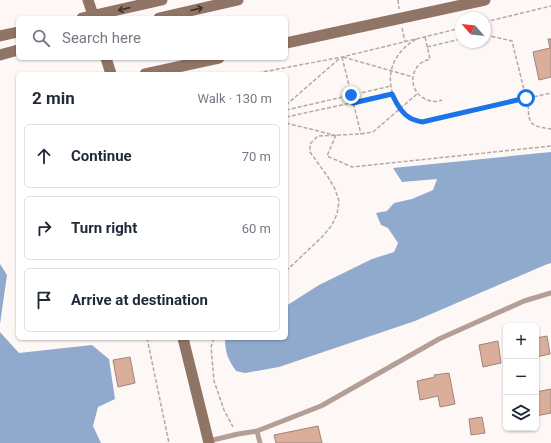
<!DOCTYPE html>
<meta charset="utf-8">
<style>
body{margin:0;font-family:Roboto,sans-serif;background:#f6f6f7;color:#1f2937}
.controls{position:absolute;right:12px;bottom:12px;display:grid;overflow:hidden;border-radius:6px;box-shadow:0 1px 3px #0004}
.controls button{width:36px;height:36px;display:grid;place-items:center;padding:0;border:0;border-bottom:1px solid #e0e1e3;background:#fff;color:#1f2937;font:20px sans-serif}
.compass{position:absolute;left:455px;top:12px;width:36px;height:36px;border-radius:50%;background:#fff;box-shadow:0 1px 3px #0004;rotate:297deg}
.stop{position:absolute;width:12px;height:12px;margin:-9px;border:3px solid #1a73e8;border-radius:50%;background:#fff}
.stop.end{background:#1a73e8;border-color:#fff;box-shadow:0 1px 4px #0008}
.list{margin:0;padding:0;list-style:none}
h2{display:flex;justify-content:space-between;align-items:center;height:52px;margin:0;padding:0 16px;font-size:17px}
h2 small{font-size:13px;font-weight:400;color:#747a83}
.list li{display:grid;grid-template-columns:26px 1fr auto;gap:12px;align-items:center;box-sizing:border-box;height:64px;margin:0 8px 8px;padding:0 8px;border:1px solid #e0e1e3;border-radius:6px}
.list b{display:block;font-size:15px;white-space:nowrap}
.list em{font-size:13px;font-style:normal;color:#747a83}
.icon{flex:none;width:22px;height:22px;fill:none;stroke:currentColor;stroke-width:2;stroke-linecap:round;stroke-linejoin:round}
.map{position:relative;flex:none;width:551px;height:443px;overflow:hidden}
.search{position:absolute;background:#fff;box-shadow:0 1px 3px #0004;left:16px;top:16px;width:272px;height:44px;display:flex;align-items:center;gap:10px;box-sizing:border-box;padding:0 14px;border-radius:6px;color:#747a83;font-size:15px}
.panel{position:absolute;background:#fff;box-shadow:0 1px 3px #0004;left:16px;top:72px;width:272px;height:268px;border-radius:6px}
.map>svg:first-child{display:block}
</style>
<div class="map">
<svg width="551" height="443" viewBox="0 0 551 443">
<rect width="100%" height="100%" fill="#fdf8f6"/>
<path fill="#90aace" d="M 551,152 L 551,263 L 545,265 L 415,321 L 279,367 L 245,373 L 236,371 C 228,359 225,353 225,338 L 286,338 L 286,306 L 319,285 L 372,259 L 394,252 L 398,243 L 388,228 L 381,225 L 376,213 L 387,211 L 394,203 L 412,199 L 433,190 L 437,179 L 402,182 L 393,168 Z
M 0,264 L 7,275 L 0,324 Z
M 0,332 L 19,353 L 92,345 L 109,359 L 115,399 L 98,407 L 93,426 L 101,443 L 0,443 Z"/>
<path fill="#dbae9c" stroke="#9c857b" d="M 548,39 L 551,39 L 551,77 L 539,80 L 533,52 L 550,48 Z
M 547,336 L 550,354 L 536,357 L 536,338 Z
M 498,341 L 501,363 L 483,367 L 479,345 Z
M 130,357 L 135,383 L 118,387 L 113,360 Z
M 449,373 L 455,404 L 440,407 L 438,396 L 420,400 L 417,381 L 435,377 L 434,375 Z
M 551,389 L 551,413 L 536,416 L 536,392 Z
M 482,417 L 485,433 L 471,435 L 469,419 Z
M 318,426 L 322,443 L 276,443 L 274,435 Z"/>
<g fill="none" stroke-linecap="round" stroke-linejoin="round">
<path stroke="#b0aaa7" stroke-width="1.5" stroke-dasharray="4 2" stroke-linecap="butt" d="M 398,0 L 399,9
M 485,22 L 551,6
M 402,28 L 405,42
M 488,32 L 490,36 L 512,41 L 526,98
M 485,33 L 488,32 L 486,22
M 425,37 L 430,59 C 427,60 424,61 421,63 C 406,75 413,99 432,101 C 435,102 439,101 442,100
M 416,39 C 408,44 402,49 397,57 C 385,75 390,99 406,114 C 407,115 408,117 410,118 C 413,120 419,121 422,122 L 551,93
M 427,47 L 461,39
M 342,57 L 361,134
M 343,57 L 413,77
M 252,74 L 342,57 L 461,28
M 528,99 C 529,121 526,126 551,129
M 286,105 L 340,58
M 286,110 L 391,86
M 286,117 L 393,94
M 286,123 L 334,135
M 336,135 L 327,156 L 352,167 L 551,146
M 286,271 L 323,236 L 332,225 L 337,214 L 339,201 L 335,189 L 328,177 L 310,152 L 310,144 L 318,136 L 361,134 L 373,132 L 417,94
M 147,338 L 169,443
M 214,338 L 211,347 L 214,381 L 224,410 L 233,427"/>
<path stroke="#b39f96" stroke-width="5" d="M 257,431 L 260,443
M 209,441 L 238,434 L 257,431 L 321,406 L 439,339 L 524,301 L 551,293"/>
<path stroke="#907466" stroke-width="11" d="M 88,0 L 94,18
M 159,18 L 238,0
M 0,36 L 18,32
M 286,43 L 485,0
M 0,55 L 18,50
M 106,58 L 111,74
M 145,74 L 219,58
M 183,338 L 209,443"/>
<path stroke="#907466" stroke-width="11" d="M 82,18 L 162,0"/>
</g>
<defs><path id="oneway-shaft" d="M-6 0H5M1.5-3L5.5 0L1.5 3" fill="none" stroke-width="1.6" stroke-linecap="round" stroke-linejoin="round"/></defs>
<g stroke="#43342c">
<use href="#oneway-shaft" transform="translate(124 9) rotate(167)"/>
<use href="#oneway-shaft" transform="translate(197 9) rotate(-13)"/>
</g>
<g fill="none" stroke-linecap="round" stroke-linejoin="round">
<path stroke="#1a73e8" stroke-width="5" d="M 351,95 L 353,103 L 392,94 C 396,103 401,113 410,118 C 413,120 419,121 422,122 L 526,98"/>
</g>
</svg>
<div class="controls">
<button>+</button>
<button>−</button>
<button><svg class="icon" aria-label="layers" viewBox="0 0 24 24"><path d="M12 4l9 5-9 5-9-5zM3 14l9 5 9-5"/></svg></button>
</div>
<svg class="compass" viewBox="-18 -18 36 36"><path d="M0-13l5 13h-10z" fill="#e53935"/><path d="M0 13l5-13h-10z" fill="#747a83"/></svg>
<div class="stop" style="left:526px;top:98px"></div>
<div class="stop end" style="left:351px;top:95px"></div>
<div class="search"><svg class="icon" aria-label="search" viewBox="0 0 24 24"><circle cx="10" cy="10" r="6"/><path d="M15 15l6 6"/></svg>Search here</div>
<section class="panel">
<h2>2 min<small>Walk · 130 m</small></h2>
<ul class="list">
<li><svg class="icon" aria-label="ahead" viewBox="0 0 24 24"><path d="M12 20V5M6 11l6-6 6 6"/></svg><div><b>Continue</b></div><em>70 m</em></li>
<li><svg class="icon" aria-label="right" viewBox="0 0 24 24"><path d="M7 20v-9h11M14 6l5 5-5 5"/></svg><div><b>Turn right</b></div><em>60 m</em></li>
<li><svg class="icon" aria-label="arrive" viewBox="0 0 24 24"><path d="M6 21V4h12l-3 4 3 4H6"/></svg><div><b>Arrive at destination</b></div></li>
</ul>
</section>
</div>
